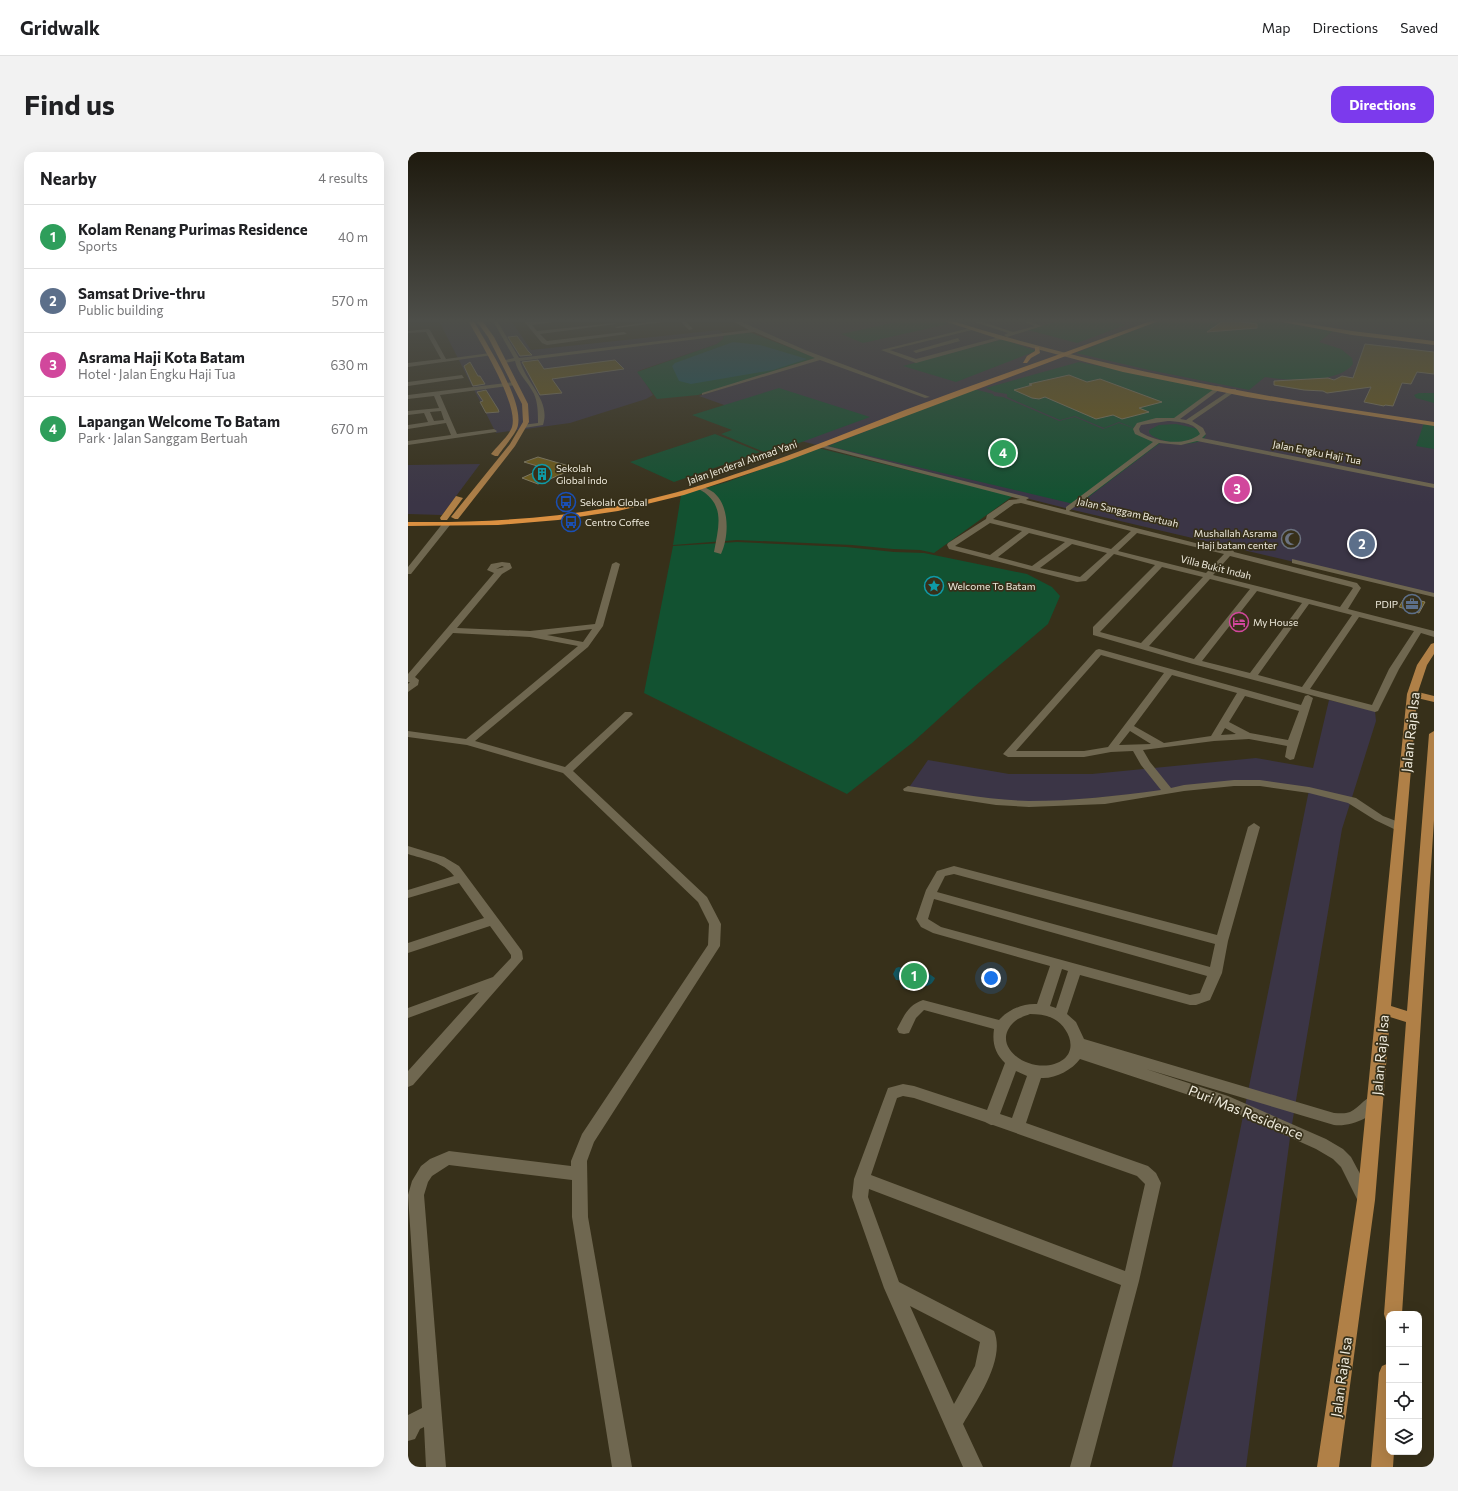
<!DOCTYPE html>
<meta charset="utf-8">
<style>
body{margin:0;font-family:Commissioner,sans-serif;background:#f2f2f2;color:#202124}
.controls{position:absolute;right:12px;bottom:12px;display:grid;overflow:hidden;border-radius:8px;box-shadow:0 4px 16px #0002}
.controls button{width:36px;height:36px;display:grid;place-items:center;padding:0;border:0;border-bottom:1px solid #e0e0e0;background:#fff;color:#202124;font:20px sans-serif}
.you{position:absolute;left:583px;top:826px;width:14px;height:14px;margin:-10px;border:3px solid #fff;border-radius:50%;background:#1a73e8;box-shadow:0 0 0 6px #1a73e833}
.badge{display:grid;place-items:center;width:26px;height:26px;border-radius:50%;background:#7c3aed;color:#fff;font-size:13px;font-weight:700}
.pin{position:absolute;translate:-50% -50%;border:2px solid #fff;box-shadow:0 1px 4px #0006}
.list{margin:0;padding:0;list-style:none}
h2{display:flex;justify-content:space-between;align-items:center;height:52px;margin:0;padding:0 16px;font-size:17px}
h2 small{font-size:13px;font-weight:400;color:#757577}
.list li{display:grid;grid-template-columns:26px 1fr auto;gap:12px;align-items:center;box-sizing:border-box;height:64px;padding:0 16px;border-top:1px solid #e0e0e0}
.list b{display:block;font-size:15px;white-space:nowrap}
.list p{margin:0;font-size:13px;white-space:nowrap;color:#757577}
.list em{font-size:13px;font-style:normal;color:#757577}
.icon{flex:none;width:22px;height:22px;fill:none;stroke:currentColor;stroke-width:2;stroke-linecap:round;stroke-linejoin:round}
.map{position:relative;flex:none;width:1026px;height:1315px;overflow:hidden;border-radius:12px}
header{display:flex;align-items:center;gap:24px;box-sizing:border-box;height:56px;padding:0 20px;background:#fff;border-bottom:1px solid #e0e0e0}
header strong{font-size:19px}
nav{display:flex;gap:22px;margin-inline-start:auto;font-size:14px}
.intro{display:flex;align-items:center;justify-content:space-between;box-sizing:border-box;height:96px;padding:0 24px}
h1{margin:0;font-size:28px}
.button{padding:10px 18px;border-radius:12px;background:#7c3aed;color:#fff;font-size:14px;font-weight:700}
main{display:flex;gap:24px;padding:0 24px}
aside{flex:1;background:#fff;border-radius:12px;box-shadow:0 4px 16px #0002}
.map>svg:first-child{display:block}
</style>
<header>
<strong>Gridwalk</strong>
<nav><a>Map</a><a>Directions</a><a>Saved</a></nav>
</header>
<div class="intro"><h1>Find us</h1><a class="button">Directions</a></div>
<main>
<aside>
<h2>Nearby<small>4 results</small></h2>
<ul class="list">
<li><span class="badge" style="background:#2e9e5b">1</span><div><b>Kolam Renang Purimas Residence</b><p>Sports</p></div><em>40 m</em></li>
<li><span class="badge" style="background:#5c6f8a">2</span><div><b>Samsat Drive-thru</b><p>Public building</p></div><em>570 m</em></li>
<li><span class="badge" style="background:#d1479c">3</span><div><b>Asrama Haji Kota Batam</b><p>Hotel · Jalan Engku Haji Tua</p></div><em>630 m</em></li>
<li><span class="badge" style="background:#2e9e5b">4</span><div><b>Lapangan Welcome To Batam</b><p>Park · Jalan Sanggam Bertuah</p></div><em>670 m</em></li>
</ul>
</aside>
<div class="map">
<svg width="1026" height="1315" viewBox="0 0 1026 1315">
<rect width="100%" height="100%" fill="#37301a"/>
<path fill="#3b3546" d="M 30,167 L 102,167 L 123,198 L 311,178 L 316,182 L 315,187 L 309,192 L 230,219 L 245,243 L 238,247 L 162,271 L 88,281 Z
M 323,167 L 1026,167 L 1026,443 L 661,357 L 381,286 L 395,281 L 291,244 L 411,206 Z
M 72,312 L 34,363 L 0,362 L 0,313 Z
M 921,548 L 967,559 L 968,569 L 934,677 L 883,978 L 838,1315 L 764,1315 L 901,638 L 852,631 L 621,652 L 500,637 L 520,608 L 601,622 L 684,622 L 848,606 L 905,616 Z"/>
<path fill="#125231" d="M 502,167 L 526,167 L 540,172 L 455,191 L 433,182 Z
M 656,167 L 694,167 L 718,173 L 669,191 L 620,178 Z
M 754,167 L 854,167 L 925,179 L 911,190 L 933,197 L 944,206 L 945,212 C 930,232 879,229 857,225 L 841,238 L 741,218 L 668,201 Z
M 341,180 L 409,206 L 290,243 L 249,247 L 229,220 L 309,192 L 315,187 L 316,182 Z
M 595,187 L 628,199 L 548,230 L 495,214 Z
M 671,210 L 808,237 L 767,267 L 729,272 L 726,276 L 711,270 L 696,276 L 667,264 L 652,268 L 599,245 L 599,242 L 587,240 L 578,236 Z
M 371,236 L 462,265 L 361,302 L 313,282 L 324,278 L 284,263 Z
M 566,237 L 585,242 L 586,244 L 595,245 L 651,269 L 667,265 L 695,277 L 711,271 L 731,278 L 737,286 L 752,291 L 670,353 L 420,294 Z
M 1011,241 L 1026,241 L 1026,251 L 1008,246 L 1006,243 Z
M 1016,271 L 1026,272 L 1026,297 L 1008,294 Z
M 768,272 L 791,277 L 798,283 C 792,298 750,291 741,281 L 741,278 L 751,273 Z
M 307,282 L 352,300 L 266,330 L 222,310 Z
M 410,296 L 605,344 L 526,401 L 512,398 L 485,397 L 444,393 L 329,388 L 265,393 L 273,343 L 319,330 Z
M 329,390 L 438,395 L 486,400 L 516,401 L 619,422 L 644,435 L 652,444 L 640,472 L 567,534 L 504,591 L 439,642 L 236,541 L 265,394 Z"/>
<path fill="#13565f" d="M 325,190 L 352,193 L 399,207 L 365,218 L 283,232 L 271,229 L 264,214 L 267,211 Z
M 491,815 L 508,821 L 520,821 L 527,826 C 522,839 510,833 501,830 L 502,835 L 496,837 L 493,832 L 499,829 L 488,828 L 485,822 L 488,816 Z"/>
<path fill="#6f5c19" stroke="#847d64" d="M 815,169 L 826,169 L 849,172 L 849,176 L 799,180 Z
M 109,184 L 120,199 L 124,203 L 112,204 L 100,185 Z
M 957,192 L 1026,200 L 1026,222 L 1009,220 L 1003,232 L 994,231 L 985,254 L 977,253 L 976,254 L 956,250 L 963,235 L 919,241 L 915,239 L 896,238 L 866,233 L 866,229 L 920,226 L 926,228 L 934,224 L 945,226 Z
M 130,208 L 136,217 L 207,208 L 216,217 L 144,227 L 154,241 L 132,243 L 114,210 Z
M 62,210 L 70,224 L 72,224 L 77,232 L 65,234 L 56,214 Z
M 661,223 L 679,230 L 692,227 L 754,250 L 731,256 L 741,260 L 714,267 L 705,263 L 688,267 L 637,245 L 631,247 L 624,246 L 606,238 L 624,233 L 621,232 Z
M 78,238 L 90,257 L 91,260 L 78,261 L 72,250 L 75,249 L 69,240 Z
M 130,305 L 168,316 L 130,332 L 114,326 L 136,316 L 116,310 Z
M 997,445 L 1017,450 L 1011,461 L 991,455 Z"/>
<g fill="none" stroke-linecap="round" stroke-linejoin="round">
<path fill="#6f6750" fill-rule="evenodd" d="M 0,167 L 14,167 L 0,169 Z
M 84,167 L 88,167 L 111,206 L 341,178 L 321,167 L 327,167 L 397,198 L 522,245 L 517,246 L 412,208 L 294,243 L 294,241 L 407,206 L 346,180 L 112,209 C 118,231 143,248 135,273 L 116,276 L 113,274 L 114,273 L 130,271 C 130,262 130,251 126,242 C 120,230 110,222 107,209 L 96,211 L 93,209 L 106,206 Z
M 114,167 L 119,167 L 122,170 L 169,167 L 124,173 L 129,179 L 206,171 L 208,172 L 132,182 L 139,189 L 216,180 L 219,182 L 139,193 L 134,191 Z
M 260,167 L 275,167 L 285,177 L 281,178 L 271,168 L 209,176 L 207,175 Z
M 558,167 L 565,167 L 605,180 L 627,174 L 607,167 L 614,167 L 634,174 L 599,185 L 596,183 L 600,181 Z
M 562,176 L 564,178 L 482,198 L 508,207 L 595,184 L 598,186 L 508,211 L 473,198 Z
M 20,177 L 22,178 L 38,207 L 82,201 L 85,203 L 0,215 L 0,211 L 33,207 L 18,180 L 0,181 L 0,179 Z
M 550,186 L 552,189 L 508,201 L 505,199 Z
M 54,223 L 56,226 L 0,234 L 0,230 Z
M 106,230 L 108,233 L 32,243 L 49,282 L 86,277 L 89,279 L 88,280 L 0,293 L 0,289 L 43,283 L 38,271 L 0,277 L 0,273 L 20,270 L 16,261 L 0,263 L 0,259 L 31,256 L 26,244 L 0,247 L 0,243 ZM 33,259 L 36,268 L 26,269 L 22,260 Z
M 810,234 L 815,235 L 772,267 L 778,268 L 824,237 L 828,237 L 828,239 L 784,269 L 795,276 L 798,282 L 794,286 L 1026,332 L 1026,336 L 789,289 L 773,293 L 751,291 L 661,359 L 819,399 L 825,398 L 826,400 L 949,431 L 953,436 L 940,457 L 1026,479 L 1026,485 L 1013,481 L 991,517 L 970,559 L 967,560 L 785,512 L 685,483 L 685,475 L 747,413 L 706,402 L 678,429 L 669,430 L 541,397 L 539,393 L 540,391 L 578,367 L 579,363 L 601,348 L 612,347 L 408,294 L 411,292 L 619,345 L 621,346 L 618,348 L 658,358 L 658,355 L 745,290 L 727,282 L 725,277 L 729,271 L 748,266 L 766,266 ZM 760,269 C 771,270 787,270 792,282 C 776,295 748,290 732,280 L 731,277 L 733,273 ZM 613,351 L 723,379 L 703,397 L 585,367 L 606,352 ZM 582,371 L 614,379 L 582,403 L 547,394 ZM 621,381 L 657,390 L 624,414 L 590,405 ZM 729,381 L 816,402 L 798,421 L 710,399 ZM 664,392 L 699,401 L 672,425 L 632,416 ZM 822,404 L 943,435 L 945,436 L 932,455 L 805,423 ZM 754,415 L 795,425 L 733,491 L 692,480 ZM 802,427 L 842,437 L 786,507 L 741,494 ZM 849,439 L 894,451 L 842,521 L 794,509 ZM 901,452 L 944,463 L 894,535 L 850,523 ZM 951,465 L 1006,479 L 981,517 L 964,553 L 902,537 Z
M 289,334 C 293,333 296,335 300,337 C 322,347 322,383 313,402 L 306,400 C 311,373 318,351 289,336 Z
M 35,371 L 42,373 L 3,422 L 0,422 L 0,415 Z
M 884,407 L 1026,441 L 1026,445 L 884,411 Z
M 94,410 L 102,411 L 104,416 L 94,422 L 49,476 L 122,479 L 187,472 L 204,412 L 208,410 L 212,412 L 195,474 L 180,495 L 67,589 L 157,615 L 217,560 L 223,560 L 225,562 L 223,564 L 165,619 L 299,745 L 313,772 L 312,794 L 186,990 L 179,1009 L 180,1065 L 224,1315 L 204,1315 L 164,1065 L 164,1028 L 41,1013 L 24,1024 L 20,1030 L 16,1043 L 38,1315 L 18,1315 L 16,1275 L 12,1277 L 7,1287 L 0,1289 L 0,1263 L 14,1256 L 0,1043 L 4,1029 L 13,1014 L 22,1007 L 41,999 L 163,1014 L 163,1009 L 174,982 L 300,793 L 301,772 L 290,750 L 155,621 L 59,593 L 0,585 L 0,579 L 58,587 L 170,494 L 122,485 L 45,481 L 7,525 L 11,528 L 10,533 L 0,540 L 0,532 L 2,530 L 0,530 L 0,522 L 86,421 L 79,418 L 83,412 ZM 96,415 L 88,417 L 94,414 ZM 184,477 L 175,490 L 139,483 Z
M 691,497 L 893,553 L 897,544 L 900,543 L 905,546 L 886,607 L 882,608 L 877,605 L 879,594 L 841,587 L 806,589 L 735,598 L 742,610 L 763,636 L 776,633 L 826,628 L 852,628 L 901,635 L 948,646 L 975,664 L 996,672 L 998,675 L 996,678 L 988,678 L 967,668 L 940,651 L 901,641 L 852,634 L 826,634 L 776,639 L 697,652 L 621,655 L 588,653 L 496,639 L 495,637 L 500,634 C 540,640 581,648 621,649 C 666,649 709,644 753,638 L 733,613 L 725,599 L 703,600 L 676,605 L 600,605 L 595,602 L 688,498 ZM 693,503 L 756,521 L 700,595 L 676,599 L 608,599 ZM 764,523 L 829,541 L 803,584 L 756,591 L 726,574 ZM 837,544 L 891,559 L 880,588 L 842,581 L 821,570 ZM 817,576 L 828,582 L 813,583 ZM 722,579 L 743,592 L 711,593 Z
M 846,671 L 852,675 L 820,789 L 814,821 L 802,848 L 788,853 L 782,853 L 672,823 L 659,862 L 668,870 L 676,887 L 926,961 C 931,961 937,962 942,960 C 953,955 961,939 973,944 L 975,948 C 967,965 944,975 926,973 L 738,917 L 820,944 L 918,987 L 935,997 L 943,1005 L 965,1046 L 963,1051 L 957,1053 L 951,1051 L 933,1015 L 925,1007 L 908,997 L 811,953 L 672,907 C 664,918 647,927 633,926 L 618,971 L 740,1014 L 748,1021 L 753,1031 L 731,1129 L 682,1315 L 662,1315 L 713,1133 L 461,1037 L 460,1045 L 491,1130 L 586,1179 C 598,1207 569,1248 555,1272 L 575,1315 L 555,1315 L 476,1136 L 444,1045 L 446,1027 L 480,936 L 495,932 L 506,934 L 579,958 L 597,911 C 587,901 584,891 586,877 L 516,858 L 508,866 L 501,881 L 496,882 L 491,881 L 489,877 C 496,864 500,853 515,848 L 591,868 C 600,858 615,851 629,852 L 642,814 L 525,781 L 513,775 L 508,767 L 518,738 L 529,719 L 546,714 L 809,783 L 840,675 ZM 546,722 L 807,792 L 802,815 L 529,740 L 537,724 ZM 526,747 L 799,824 L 792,841 L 782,843 L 533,775 L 520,767 ZM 654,817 L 660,819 L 648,856 L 642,854 ZM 622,862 C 630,862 639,863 646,867 C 659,874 670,895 656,907 C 630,927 578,897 606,870 C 610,866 617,864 622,862 ZM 608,919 L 619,924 L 604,966 L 592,962 ZM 495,944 L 506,946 L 577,970 L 583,973 L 585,973 L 729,1024 L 737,1032 L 717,1119 L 463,1023 L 489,946 ZM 502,1154 L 572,1190 L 567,1214 L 546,1252 Z
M 0,694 L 36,705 L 51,714 L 114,799 L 115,807 L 5,933 L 0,935 L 0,919 L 71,840 L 0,866 L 0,856 L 85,825 L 103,806 L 103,803 L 82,774 L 0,801 L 0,791 L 76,766 L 51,731 L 0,746 L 0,738 L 46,724 C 36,710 15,707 0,702 Z"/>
<path fill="#b08047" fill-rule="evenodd" d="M 59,167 L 65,167 C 78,192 115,246 110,273 C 109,281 94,297 90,304 L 87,304 L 83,302 C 89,294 101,284 104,275 C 111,252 71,188 59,167 Z
M 67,167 L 73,167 L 86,185 L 120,252 L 121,270 L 107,294 L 50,367 L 47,367 L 43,365 L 102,292 L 115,270 L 114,252 L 80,185 Z
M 530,167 L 538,167 C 699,218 860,246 1026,270 L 1026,274 L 839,245 L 715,220 L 591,187 Z
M 858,167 L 870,167 L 944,179 L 1026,189 L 1026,193 L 944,183 Z
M 48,344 L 55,346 L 39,368 L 33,368 L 32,366 Z
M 1026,491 L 1026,502 L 1019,513 L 1010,540 L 1026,544 L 1026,550 L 1009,546 L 983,854 L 999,859 L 1021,582 L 1026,579 L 1026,668 L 994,1162 L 981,1162 L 981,1170 L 978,1169 L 976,1162 L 998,870 L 982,865 L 967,1048 L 931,1315 L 909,1315 L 949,1048 L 999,542 L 1009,513 L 1023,492 Z
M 981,1211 L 981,1300 L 986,1300 L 985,1315 L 963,1315 L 971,1221 L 974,1214 Z"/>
<path fill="#db9041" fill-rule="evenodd" d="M 748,167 L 756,167 L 376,310 L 276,343 L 210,359 L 150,368 L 90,373 L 0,374 L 0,370 C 80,371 160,366 238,348 C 327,327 412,291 497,258 C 580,227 665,198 748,167 Z
M 627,195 L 631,195 L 632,201 L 623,206 L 619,211 L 615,211 L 619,204 L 627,199 Z"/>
</g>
<linearGradient id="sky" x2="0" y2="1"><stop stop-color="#1e1a0e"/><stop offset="0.48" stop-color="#4d4e49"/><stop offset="1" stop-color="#4d4e49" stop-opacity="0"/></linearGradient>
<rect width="1026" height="351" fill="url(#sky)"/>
<defs>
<g id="building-ring" transform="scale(1)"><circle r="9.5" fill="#37301a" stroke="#0f9aa8" stroke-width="1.5"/><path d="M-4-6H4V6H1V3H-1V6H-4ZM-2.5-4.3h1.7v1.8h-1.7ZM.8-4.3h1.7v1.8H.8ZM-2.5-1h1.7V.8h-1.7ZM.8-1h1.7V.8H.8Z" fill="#0f9aa8"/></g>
<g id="bus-ring" transform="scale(1)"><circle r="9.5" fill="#37301a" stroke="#1a4fb4" stroke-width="1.5"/><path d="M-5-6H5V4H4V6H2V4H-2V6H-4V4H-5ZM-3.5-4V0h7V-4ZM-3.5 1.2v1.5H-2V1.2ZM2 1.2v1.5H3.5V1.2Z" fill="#1a4fb4"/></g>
<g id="mosque-ring" transform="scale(1)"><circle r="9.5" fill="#37301a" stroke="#6b7280" stroke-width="1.5"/><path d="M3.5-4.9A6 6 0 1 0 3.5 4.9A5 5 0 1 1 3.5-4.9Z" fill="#6b7280"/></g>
<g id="sight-ring" transform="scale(1)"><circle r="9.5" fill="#37301a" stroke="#0f9aa8" stroke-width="1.5"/><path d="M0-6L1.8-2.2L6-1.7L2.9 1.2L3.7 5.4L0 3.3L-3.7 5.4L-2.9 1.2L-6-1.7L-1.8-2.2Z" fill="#0f9aa8"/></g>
<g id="office-ring" transform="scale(1)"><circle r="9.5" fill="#37301a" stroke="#5c6f8a" stroke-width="1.5"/><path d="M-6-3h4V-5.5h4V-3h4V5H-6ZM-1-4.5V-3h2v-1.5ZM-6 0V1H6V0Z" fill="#5c6f8a"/></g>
<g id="hotel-ring" transform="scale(1)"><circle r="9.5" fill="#37301a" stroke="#d1479c" stroke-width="1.5"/><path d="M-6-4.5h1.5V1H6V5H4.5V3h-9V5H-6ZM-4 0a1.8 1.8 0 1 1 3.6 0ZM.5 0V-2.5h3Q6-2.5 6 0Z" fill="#d1479c"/></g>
</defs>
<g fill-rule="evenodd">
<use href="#building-ring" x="134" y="322"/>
<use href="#bus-ring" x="158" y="350"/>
<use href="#bus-ring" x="163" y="370"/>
<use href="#mosque-ring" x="883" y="387"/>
<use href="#sight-ring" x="526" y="434"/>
<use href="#office-ring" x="1004" y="452"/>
<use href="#hotel-ring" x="831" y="470"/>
</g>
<g text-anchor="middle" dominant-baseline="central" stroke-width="3.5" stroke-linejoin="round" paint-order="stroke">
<g font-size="10" fill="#efebdd" stroke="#37301a">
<text transform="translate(909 300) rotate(11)">Jalan Engku Haji Tua</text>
<text transform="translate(334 310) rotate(-19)">Jalan Jenderal Ahmad Yani</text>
<text transform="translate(720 360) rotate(13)">Jalan Sanggam Bertuah</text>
<text transform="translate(808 415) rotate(14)">Villa Bukit Indah</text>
</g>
<g font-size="10" fill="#efebdd" stroke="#37301a" text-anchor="start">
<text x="148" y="316">Sekolah<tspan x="148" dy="12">Global indo</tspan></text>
<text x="172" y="350">Sekolah Global</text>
<text x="177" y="370">Centro Coffee</text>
<text x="869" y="381" text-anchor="end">Mushallah Asrama<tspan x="869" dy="12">Haji batam center</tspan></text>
<text x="540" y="434">Welcome To Batam</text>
<text x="990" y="452" text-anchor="end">PDIP</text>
<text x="845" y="470">My House</text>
</g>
<g font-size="14" fill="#efebdd" stroke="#37301a">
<text transform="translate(1002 580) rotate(-84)">Jalan Raja Isa</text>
<text transform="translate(972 903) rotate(-85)">Jalan Raja Isa</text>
<text transform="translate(838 960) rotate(22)">Puri Mas Residence</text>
<text transform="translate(933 1225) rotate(-82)">Jalan Raja Isa</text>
</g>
</g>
</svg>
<div class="controls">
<button>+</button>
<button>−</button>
<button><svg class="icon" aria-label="locate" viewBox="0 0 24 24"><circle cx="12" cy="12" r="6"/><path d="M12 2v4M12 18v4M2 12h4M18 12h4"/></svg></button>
<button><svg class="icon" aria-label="layers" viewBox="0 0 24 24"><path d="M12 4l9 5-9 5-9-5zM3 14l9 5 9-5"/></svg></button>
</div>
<div class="you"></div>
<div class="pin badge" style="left:506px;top:824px;background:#2e9e5b">1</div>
<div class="pin badge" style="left:954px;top:392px;background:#5c6f8a">2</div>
<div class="pin badge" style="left:829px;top:337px;background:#d1479c">3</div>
<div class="pin badge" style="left:595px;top:301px;background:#2e9e5b">4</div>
</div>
</main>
